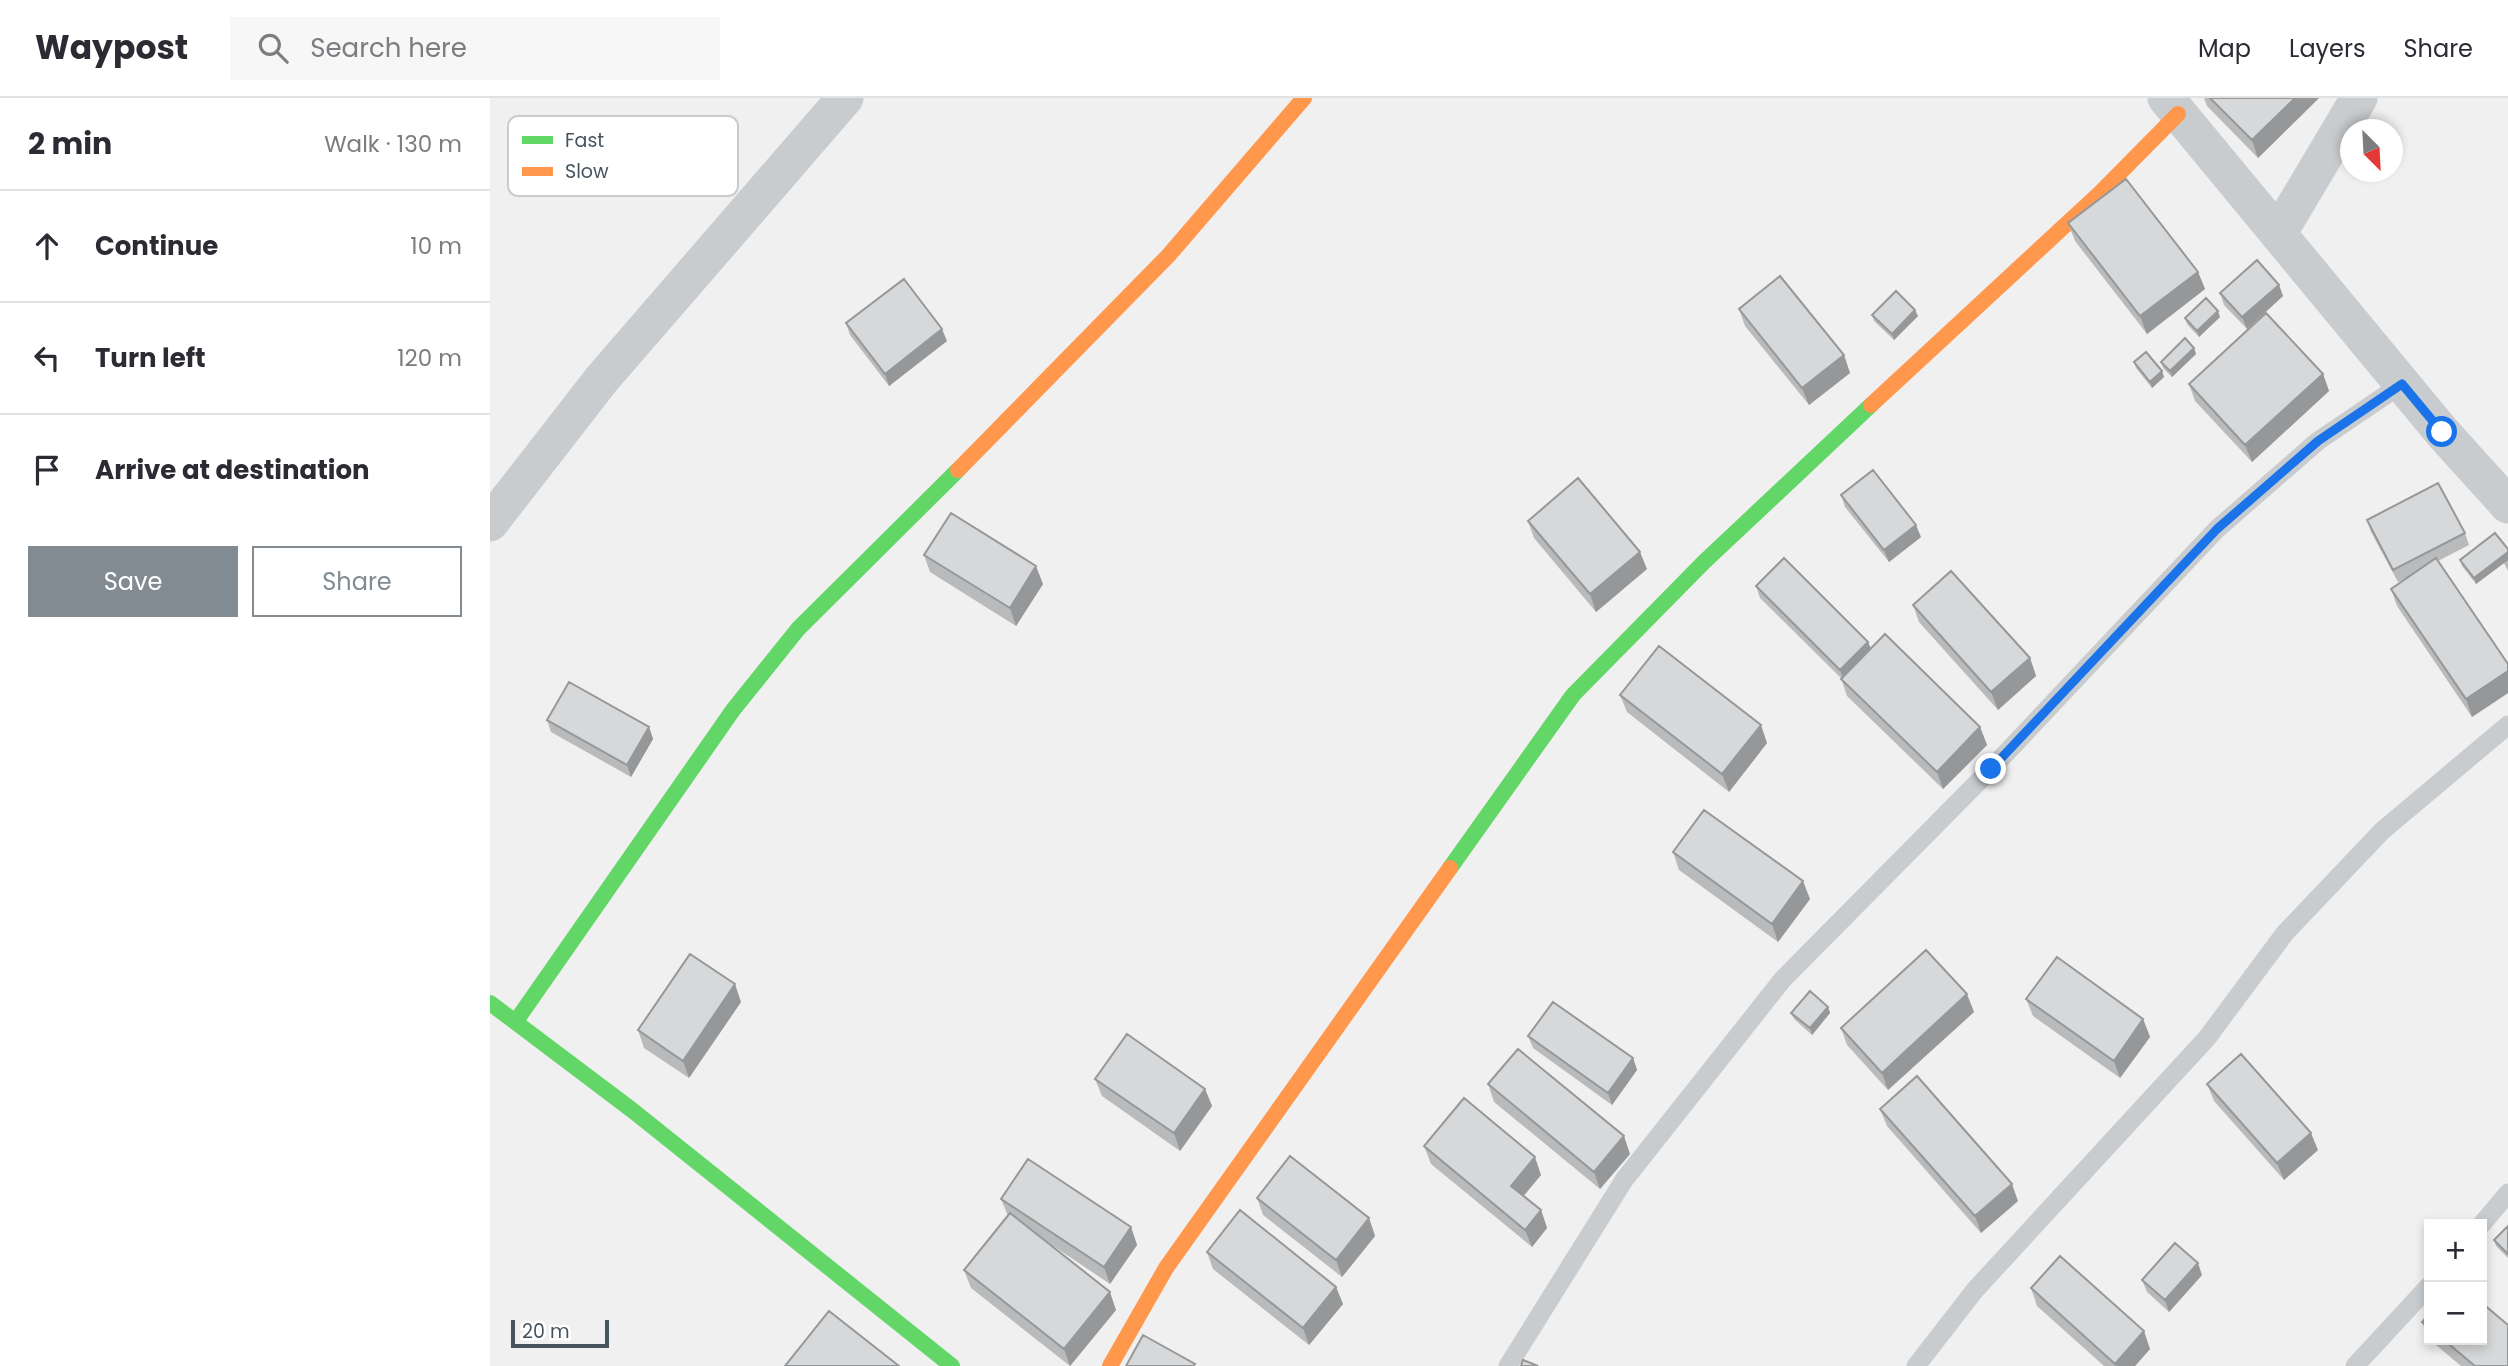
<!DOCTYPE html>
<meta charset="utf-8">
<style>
body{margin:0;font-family:Poppins,sans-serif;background:#f7f7f7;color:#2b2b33}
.controls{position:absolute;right:21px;bottom:21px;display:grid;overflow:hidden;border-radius:0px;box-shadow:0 4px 10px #0003}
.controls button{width:63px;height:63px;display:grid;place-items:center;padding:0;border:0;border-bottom:2px solid #e1e1e2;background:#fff;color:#2b2b33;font:35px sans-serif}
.compass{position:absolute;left:1850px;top:21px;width:63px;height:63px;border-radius:50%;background:#fff;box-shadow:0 4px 10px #0003;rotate:156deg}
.scale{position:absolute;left:21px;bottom:18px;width:98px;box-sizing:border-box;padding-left:7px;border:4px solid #46545e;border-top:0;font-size:19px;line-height:24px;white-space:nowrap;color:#46545e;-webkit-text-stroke:5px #fff;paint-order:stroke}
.stop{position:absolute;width:21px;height:21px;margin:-16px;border:5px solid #1a73e8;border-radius:50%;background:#fff}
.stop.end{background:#1a73e8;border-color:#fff;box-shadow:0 2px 7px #0008}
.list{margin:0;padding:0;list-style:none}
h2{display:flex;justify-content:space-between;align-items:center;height:91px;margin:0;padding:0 28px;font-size:30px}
h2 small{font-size:23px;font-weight:400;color:#7c7c81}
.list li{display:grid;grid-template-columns:46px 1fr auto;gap:21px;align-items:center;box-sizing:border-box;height:112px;padding:0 28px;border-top:2px solid #e1e1e2}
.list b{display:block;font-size:26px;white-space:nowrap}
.list em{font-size:23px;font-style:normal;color:#7c7c81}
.actions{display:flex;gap:14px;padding:21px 28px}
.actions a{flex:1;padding:16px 0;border:2px solid #828b91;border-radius:0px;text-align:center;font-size:24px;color:#828b91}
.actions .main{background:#828b91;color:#fff}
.icon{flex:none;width:38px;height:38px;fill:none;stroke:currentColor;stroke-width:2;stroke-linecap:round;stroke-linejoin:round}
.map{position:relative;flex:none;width:2018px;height:1268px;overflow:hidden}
header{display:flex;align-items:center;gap:42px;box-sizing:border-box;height:98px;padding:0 35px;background:#fff;border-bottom:2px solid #e1e1e2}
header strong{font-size:33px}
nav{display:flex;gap:38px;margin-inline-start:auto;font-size:24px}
.search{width:490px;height:63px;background:#f7f7f7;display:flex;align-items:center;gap:18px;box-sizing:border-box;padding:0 24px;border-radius:0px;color:#7c7c81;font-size:26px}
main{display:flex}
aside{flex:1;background:#fff}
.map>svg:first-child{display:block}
</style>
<header>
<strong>Waypost</strong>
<div class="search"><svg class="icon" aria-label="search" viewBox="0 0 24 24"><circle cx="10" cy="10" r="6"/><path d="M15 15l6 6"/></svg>Search here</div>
<nav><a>Map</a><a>Layers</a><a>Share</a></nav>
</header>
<main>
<aside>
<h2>2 min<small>Walk · 130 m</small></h2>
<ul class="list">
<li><svg class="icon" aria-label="ahead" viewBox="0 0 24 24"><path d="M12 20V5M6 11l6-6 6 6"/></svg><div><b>Continue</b></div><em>10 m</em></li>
<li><svg class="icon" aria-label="left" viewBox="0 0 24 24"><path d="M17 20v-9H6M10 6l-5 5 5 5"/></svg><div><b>Turn left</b></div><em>120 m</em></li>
<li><svg class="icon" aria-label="arrive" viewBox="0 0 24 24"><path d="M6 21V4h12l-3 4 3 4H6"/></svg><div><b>Arrive at destination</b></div></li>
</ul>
<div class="actions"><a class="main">Save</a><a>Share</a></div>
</aside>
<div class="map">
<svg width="2018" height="1268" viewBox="0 0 2018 1268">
<rect width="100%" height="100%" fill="#f1f0f0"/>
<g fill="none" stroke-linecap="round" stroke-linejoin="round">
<path stroke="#c9cccf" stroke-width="19" d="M 1992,1126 L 2018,1095
M 1018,1268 L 1134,1082 L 1293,881 L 1501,671 L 1727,431 L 1828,343 L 1912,286
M 1426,1268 L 1485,1192 L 1717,940 L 1795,835 L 1892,733 L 2018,627
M 1865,1268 L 1939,1188"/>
<path stroke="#c9cccf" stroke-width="37" d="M 1676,0 L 1952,334 L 2018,407
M 1788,136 L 1869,0
M 0,425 L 111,282 L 355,0"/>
<path stroke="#63d668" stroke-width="16" d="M 960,770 L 1083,597 L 1214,464 L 1381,307
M 0,905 L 142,1012 L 462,1268
M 26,923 L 243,612 L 308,531 L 468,372"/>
<path stroke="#ff974d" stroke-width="16" d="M 1381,307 L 1610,95 L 1688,16
M 468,372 L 678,158 L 814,0
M 620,1268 L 676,1170 L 960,770"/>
</g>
<path fill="#b9babb" d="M 1714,0 L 1829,0 L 1768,60 L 1717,8 Z
M 1578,125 L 1708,174 L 1715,191 L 1657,236 L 1585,143 Z
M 1789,187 L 1793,198 L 1757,231 L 1734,207 L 1730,195 Z
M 1249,211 L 1354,257 L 1360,275 L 1319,307 L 1255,228 Z
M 1382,217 L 1428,218 L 1404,242 L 1384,223 Z
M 1730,219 L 1709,239 L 1697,226 L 1695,220 Z
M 356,225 L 457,243 L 399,288 L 360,237 Z
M 1704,250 L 1706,256 L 1682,279 L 1673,270 L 1671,264 Z
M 1644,264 L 1672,273 L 1674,279 L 1662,290 L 1646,270 Z
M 1833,276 L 1839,293 L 1762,364 L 1705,303 L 1699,286 Z
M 1351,397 L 1431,439 L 1399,464 L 1355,409 Z
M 1877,422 L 1975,435 L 1979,447 L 1948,463 L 2018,566 L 2018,595 L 1982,619 L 1907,508 L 1901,491 L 1919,479 L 1908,484 L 1881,434 Z
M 1038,423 L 1157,471 L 1106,514 L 1044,440 Z
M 2018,451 L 2018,473 L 2014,465 L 2018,462 L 1986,486 L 1972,468 L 1970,462 Z
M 434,457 L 553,486 L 526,528 L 440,474 Z
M 1266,488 L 1378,544 L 1381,550 L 1490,629 L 1497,647 L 1453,691 L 1357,598 L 1351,580 L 1270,500 Z
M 1423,507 L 1540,560 L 1546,578 L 1508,612 L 1429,524 Z
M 1130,597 L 1277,645 L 1239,694 L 1137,614 Z
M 57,622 L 159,629 L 163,641 L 141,679 L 61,634 Z
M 1183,754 L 1320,801 L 1288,844 L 1189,772 Z
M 1536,901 L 1653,921 L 1660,939 L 1630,980 L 1543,918 Z
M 251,904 L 199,980 L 154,950 L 148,932 Z
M 1338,909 L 1340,915 L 1322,937 L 1304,921 L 1301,915 Z
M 1484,914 L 1398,992 L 1357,947 L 1351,930 Z
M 1038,938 L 1143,960 L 1147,972 L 1122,1007 L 1043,950 Z
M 605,981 L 715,991 L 722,1008 L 690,1053 L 612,998 Z
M 998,986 L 1140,1056 L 1110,1091 L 1004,1004 Z
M 1717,986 L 1828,1052 L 1794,1082 L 1724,1003 Z
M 1390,1011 L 1528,1103 L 1491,1135 L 1397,1028 Z
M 934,1048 L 1051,1077 L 1034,1098 L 1051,1112 L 1057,1130 L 1042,1149 L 941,1066 Z
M 767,1100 L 879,1120 L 885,1138 L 852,1179 L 773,1117 Z
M 511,1101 L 641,1129 L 647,1147 L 620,1186 L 556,1143 L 626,1212 L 580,1268 L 481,1190 L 474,1172 L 518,1118 Z
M 2018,1128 L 2018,1160 L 2006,1148 L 2004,1142 Z
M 717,1154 L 846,1189 L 853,1206 L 819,1247 L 723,1171 Z
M 1712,1177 L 1679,1214 L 1657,1194 L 1652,1182 Z
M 1541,1190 L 1660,1251 L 1645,1268 L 1614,1268 L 1547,1208 Z
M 1939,1216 L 1939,1242 L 1932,1224 Z
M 1940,1242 L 1992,1242 L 2018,1268 L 1971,1268 Z"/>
<path fill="#969798" d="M 1805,0 L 1829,0 L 1768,60 L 1762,42 Z
M 1708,174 L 1715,191 L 1657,236 L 1650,218 Z
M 1789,187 L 1793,198 L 1757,231 L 1752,219 Z
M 1425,212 L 1428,218 L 1404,242 L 1402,236 Z
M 1728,213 L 1730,219 L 1709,239 L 1707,233 Z
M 452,231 L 457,243 L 399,288 L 395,276 Z
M 1704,250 L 1706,256 L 1682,279 L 1680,273 Z
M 1354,257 L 1360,275 L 1319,307 L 1312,290 Z
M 1672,273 L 1674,279 L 1662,290 L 1660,284 Z
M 1833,276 L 1839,293 L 1762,364 L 1755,347 Z
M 1426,427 L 1431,439 L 1399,464 L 1394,452 Z
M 1150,454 L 1157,471 L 1106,514 L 1100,496 Z
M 2018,454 L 2018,462 L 1986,486 L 1984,480 Z
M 546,468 L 553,486 L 526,528 L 520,510 Z
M 1378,544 L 1383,556 L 1354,583 L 1350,572 Z
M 1540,560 L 1546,578 L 1508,612 L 1501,594 Z
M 2018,573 L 2018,595 L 1982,619 L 1976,601 Z
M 1271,627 L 1277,645 L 1239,694 L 1232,676 Z
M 159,629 L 163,641 L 141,679 L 137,667 Z
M 1490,629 L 1497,647 L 1453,691 L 1447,674 Z
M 1313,783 L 1320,801 L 1288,844 L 1282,826 Z
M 245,886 L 251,904 L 199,980 L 193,963 Z
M 1477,896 L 1484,914 L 1398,992 L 1392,975 Z
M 1338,909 L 1340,915 L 1322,937 L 1320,930 Z
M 1653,921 L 1660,939 L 1630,980 L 1624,963 Z
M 1143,960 L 1147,972 L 1122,1007 L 1118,995 Z
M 715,991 L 722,1008 L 690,1053 L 684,1035 Z
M 1821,1035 L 1828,1052 L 1794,1082 L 1787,1065 Z
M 1134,1038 L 1140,1056 L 1110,1091 L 1104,1074 Z
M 1045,1059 L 1051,1077 L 1027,1105 L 1021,1088 Z
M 1522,1086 L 1528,1103 L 1491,1135 L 1485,1118 Z
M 1051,1112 L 1057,1130 L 1042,1149 L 1035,1132 Z
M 879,1120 L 885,1138 L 852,1179 L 846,1162 Z
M 641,1129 L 647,1147 L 620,1186 L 614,1169 Z
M 1708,1165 L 1712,1177 L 1679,1214 L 1675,1202 Z
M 846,1189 L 853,1206 L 819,1247 L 813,1230 Z
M 620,1194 L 626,1212 L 580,1268 L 574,1251 Z
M 1654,1233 L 1660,1251 L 1645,1268 L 1626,1268 L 1625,1266 Z"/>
<path fill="#d7d8d9" stroke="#969798" stroke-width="2" d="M 1720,0 L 1805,0 L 1762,42 Z
M 1636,81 L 1708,174 L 1650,218 L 1578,125 Z
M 1767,162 L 1789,187 L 1752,219 L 1730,195 Z
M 1290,178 L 1354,257 L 1312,290 L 1249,211 Z
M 414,181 L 452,231 L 395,276 L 356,225 Z
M 1406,193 L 1425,212 L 1402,236 L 1382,217 Z
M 1716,200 L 1728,213 L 1707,233 L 1695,220 Z
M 1776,215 L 1833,276 L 1755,347 L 1699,286 Z
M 1695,240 L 1704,250 L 1680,273 L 1671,264 Z
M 1656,254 L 1672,273 L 1660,284 L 1644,264 Z
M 1383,372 L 1426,427 L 1394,452 L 1351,397 Z
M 1088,380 L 1150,454 L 1100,496 L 1038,423 Z
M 1948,385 L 1975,435 L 1903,472 L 1877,422 Z
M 461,415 L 546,468 L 520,510 L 434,457 Z
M 2005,435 L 2018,451 L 2018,454 L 1984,480 L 1970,462 Z
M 1294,460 L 1378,544 L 1350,572 L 1266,488 Z
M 1946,460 L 2018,566 L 2018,573 L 1976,601 L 1901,491 Z
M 1461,473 L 1540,560 L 1501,594 L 1423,507 Z
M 1395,536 L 1490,629 L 1447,674 L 1351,581 Z
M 1169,548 L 1271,627 L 1232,676 L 1130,597 Z
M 79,584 L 159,629 L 137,667 L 57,622 Z
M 1214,712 L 1313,783 L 1282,826 L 1183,754 Z
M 1436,852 L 1477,896 L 1392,975 L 1351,930 Z
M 200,856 L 245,886 L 193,963 L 148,932 Z
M 1567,859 L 1653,921 L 1624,963 L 1536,901 Z
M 1320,893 L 1338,909 L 1320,930 L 1301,915 Z
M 1063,904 L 1143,960 L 1118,995 L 1038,938 Z
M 637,936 L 715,991 L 684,1035 L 605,981 Z
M 1028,951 L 1134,1038 L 1104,1074 L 998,986 Z
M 1751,956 L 1821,1035 L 1787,1065 L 1717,986 Z
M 1427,978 L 1522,1086 L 1485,1118 L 1390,1011 Z
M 974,1000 L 1045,1059 L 1021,1088 L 1051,1112 L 1035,1132 L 934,1048 Z
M 800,1058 L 879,1120 L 846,1162 L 767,1100 Z
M 538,1061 L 641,1129 L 614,1169 L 511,1101 Z
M 750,1112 L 846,1189 L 813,1230 L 717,1154 Z
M 520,1115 L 620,1194 L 574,1251 L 474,1172 Z
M 2018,1128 L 2018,1156 L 2004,1142 Z
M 1685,1145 L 1708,1165 L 1675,1202 L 1652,1182 Z
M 1570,1158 L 1654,1233 L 1625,1266 L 1541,1190 Z
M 1992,1205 L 2018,1227 L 2018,1268 L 1985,1268 L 1954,1242 L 1992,1242 Z
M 339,1213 L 409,1268 L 295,1268 Z
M 1939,1216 L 1939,1229 L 1932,1224 Z
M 653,1237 L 705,1266 L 703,1268 L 636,1268 Z
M 1033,1262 L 1048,1268 L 1031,1268 Z"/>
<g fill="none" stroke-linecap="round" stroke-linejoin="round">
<path stroke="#1a73e8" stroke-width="9" d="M 1501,671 L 1727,431 L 1828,343 L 1912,286 L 1952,334"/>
</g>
<rect x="18" y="18" width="230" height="80" rx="10" fill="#fff" stroke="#c8cccf" stroke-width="2"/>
<rect x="32" y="38" width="31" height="8" fill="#63d668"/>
<rect x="32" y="69" width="31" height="9" fill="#ff974d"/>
<g font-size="19" fill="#46545e">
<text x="75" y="49">Fast</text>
<text x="75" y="80">Slow</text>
</g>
</svg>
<div class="controls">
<button>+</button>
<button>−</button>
</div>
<svg class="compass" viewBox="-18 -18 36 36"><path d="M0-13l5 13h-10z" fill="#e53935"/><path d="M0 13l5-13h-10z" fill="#7c7c81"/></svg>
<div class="scale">20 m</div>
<div class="stop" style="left:1952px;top:334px"></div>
<div class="stop end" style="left:1501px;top:671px"></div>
</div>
</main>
